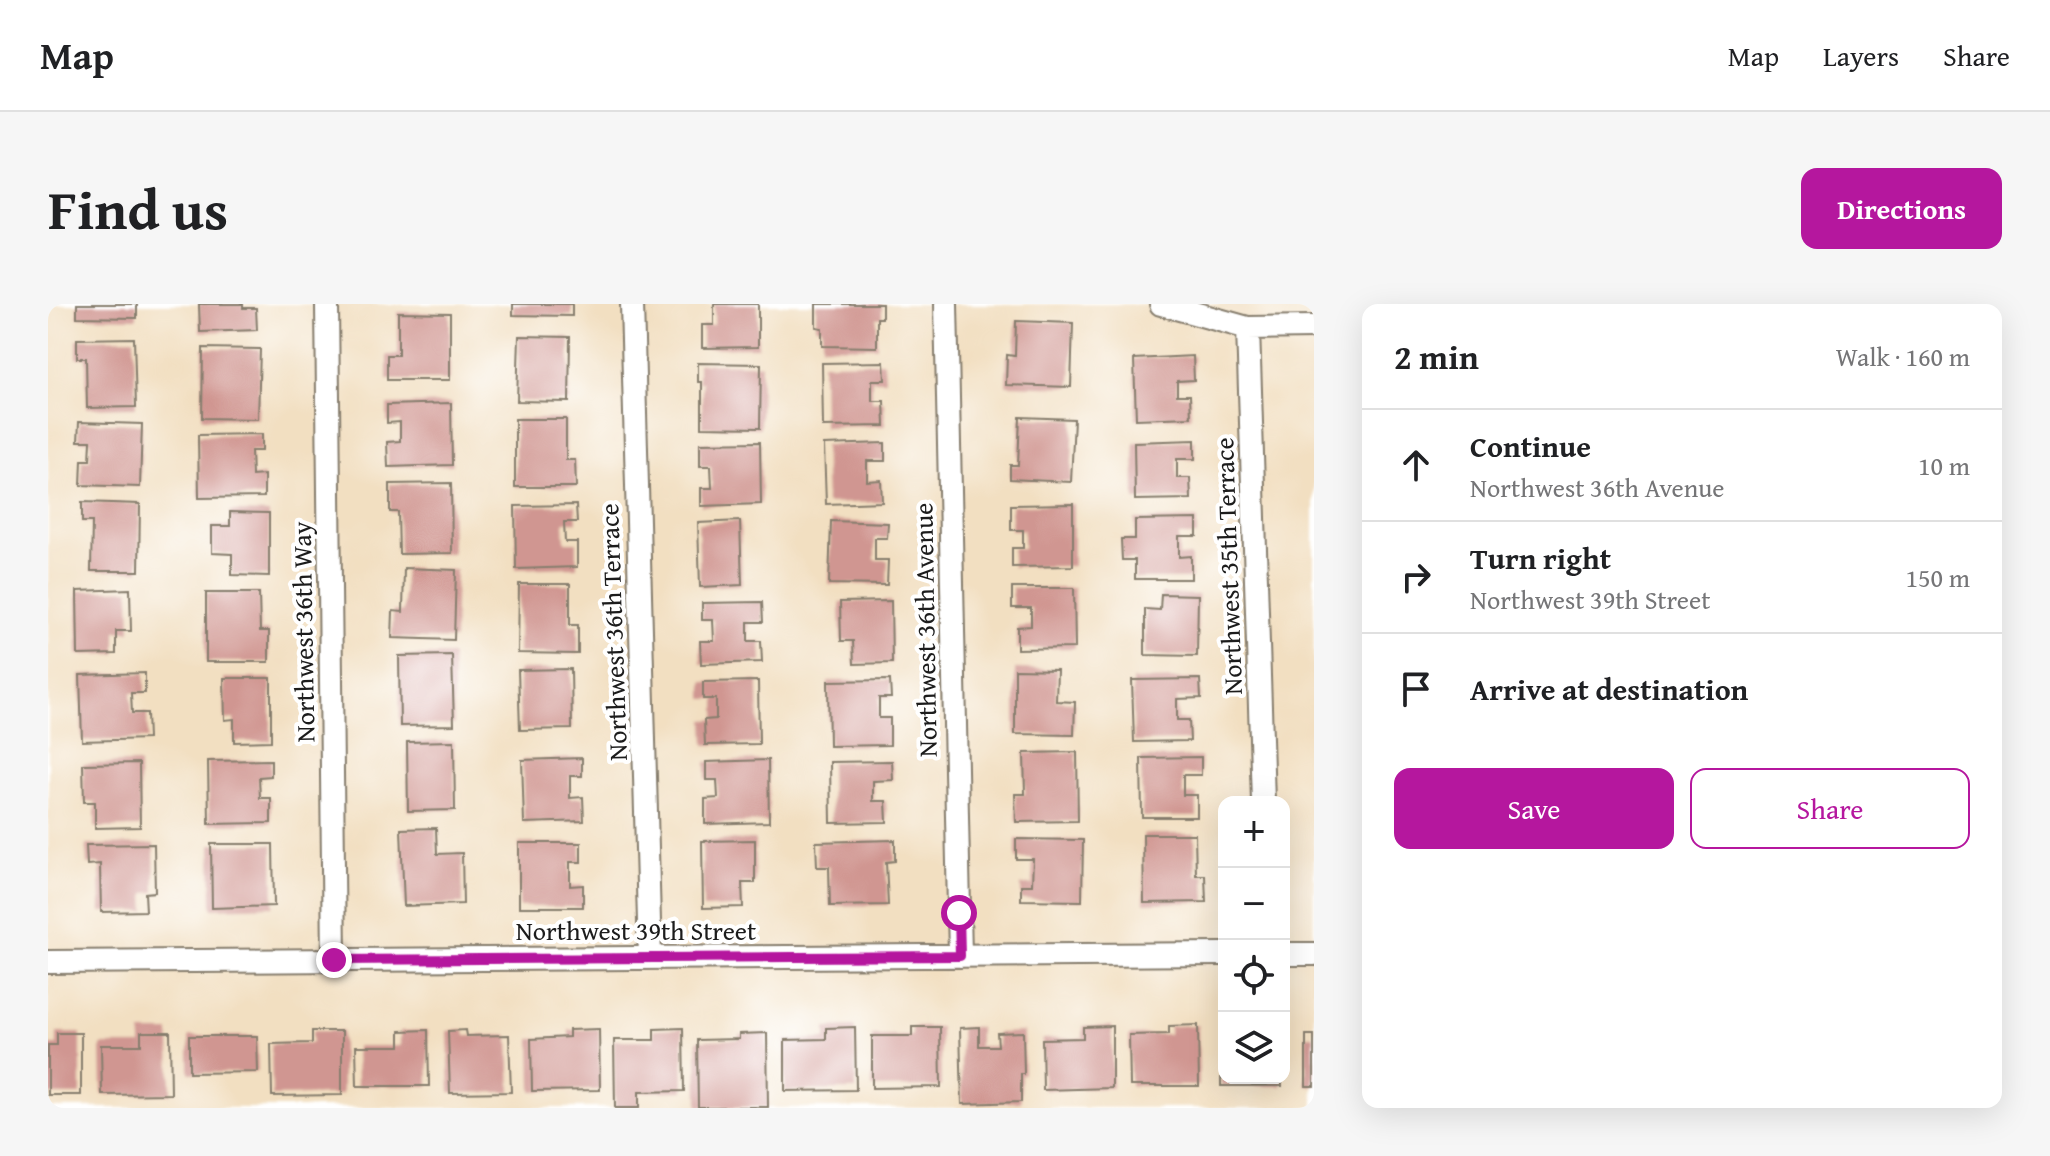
<!DOCTYPE html>
<meta charset="utf-8">
<style>
body{margin:0;font-family:"Gentium Book Plus",serif;background:#f6f6f6;color:#202124}
.controls{position:absolute;right:24px;bottom:24px;display:grid;overflow:hidden;border-radius:16px;box-shadow:0 8px 32px #0002}
.controls button{width:72px;height:72px;display:grid;place-items:center;padding:0;border:0;border-bottom:2px solid #e0e0e0;background:#fff;color:#202124;font:40px sans-serif}
.stop{position:absolute;width:24px;height:24px;margin:-18px;border:6px solid #b5179e;border-radius:50%;background:#fff}
.stop.end{background:#b5179e;border-color:#fff;box-shadow:0 2px 8px #0008}
.list{margin:0;padding:0;list-style:none}
h2{display:flex;justify-content:space-between;align-items:center;height:104px;margin:0;padding:0 32px;font-size:34px}
h2 small{font-size:26px;font-weight:400;color:#757577}
.list li{display:grid;grid-template-columns:52px 1fr auto;gap:24px;align-items:center;box-sizing:border-box;height:112px;padding:0 32px;border-top:2px solid #e0e0e0}
.list b{display:block;font-size:30px;white-space:nowrap}
.list p{margin:0;font-size:26px;white-space:nowrap;color:#757577}
.list em{font-size:26px;font-style:normal;color:#757577}
.actions{display:flex;gap:16px;padding:24px 32px}
.actions a{flex:1;padding:18px 0;border:2px solid #b5179e;border-radius:16px;text-align:center;font-size:28px;color:#b5179e}
.actions .main{background:#b5179e;color:#fff}
.icon{flex:none;width:44px;height:44px;fill:none;stroke:currentColor;stroke-width:2;stroke-linecap:round;stroke-linejoin:round}
.map{position:relative;flex:none;width:1266px;height:804px;overflow:hidden;border-radius:16px}
header{display:flex;align-items:center;gap:48px;box-sizing:border-box;height:112px;padding:0 40px;background:#fff;border-bottom:2px solid #e0e0e0}
header strong{font-size:38px}
nav{display:flex;gap:44px;margin-inline-start:auto;font-size:28px}
.intro{display:flex;align-items:center;justify-content:space-between;box-sizing:border-box;height:192px;padding:0 48px}
h1{margin:0;font-size:56px}
.button{padding:20px 36px;border-radius:16px;background:#b5179e;color:#fff;font-size:28px;font-weight:700}
main{display:flex;gap:48px;padding:0 48px}
aside{flex:1;background:#fff;border-radius:16px;box-shadow:0 8px 32px #0002}
.map>svg:first-child{display:block}
</style>
<header>
<strong>Map</strong>
<nav><a>Map</a><a>Layers</a><a>Share</a></nav>
</header>
<div class="intro"><h1>Find us</h1><a class="button">Directions</a></div>
<main>
<div class="map">
<svg width="1266" height="804" viewBox="0 0 1266 804">
<rect width="100%" height="100%" fill="#fff"/>
<filter id="ink" filterUnits="userSpaceOnUse"><feTurbulence type="fractalNoise" baseFrequency=".0125" numOctaves="2"/><feDisplacementMap in="SourceGraphic" scale="16" xChannelSelector="R" yChannelSelector="G"/><feConvolveMatrix kernelMatrix="1 2 1 2 8 2 1 2 1" color-interpolation-filters="sRGB"/></filter>
<filter id="wash" filterUnits="userSpaceOnUse"><feTurbulence type="fractalNoise" baseFrequency=".006" numOctaves="4" result="noise"/><feDisplacementMap in="SourceGraphic" scale="32" xChannelSelector="R" yChannelSelector="G"/><feGaussianBlur stdDeviation="1.8" result="paint"/><feColorMatrix in="noise" values="0 0 0 0 0 0 0 0 0 0 0 0 0 0 0 0 0 1.4 0 .05"/><feComposite in="paint" operator="in"/></filter>
<g filter="url(#wash)">
<rect width="100%" height="100%" fill="#f2dfc1"/>
<g id="blocks">
<path fill="#d09691" d="M 29,0 L 89,0 L 89,14 L 29,13 Z
M 151,0 L 195,0 L 195,4 L 208,4 L 209,26 L 152,28 Z
M 465,0 L 524,0 L 524,12 L 465,11 Z
M 666,0 L 710,0 L 710,43 L 654,44 L 654,21 L 666,21 Z
M 768,0 L 834,0 L 834,14 L 829,14 L 829,43 L 774,42 L 774,24 L 768,23 Z
M 350,8 L 402,9 L 402,76 L 339,76 L 339,51 L 350,51 Z
M 968,17 L 1025,19 L 1023,83 L 958,81 L 959,51 L 967,52 Z
M 471,32 L 522,33 L 521,98 L 469,97 Z
M 86,34 L 88,103 L 39,104 L 38,54 L 29,54 L 29,35 Z
M 155,44 L 212,45 L 210,115 L 154,114 Z
M 1145,52 L 1146,76 L 1129,77 L 1129,91 L 1142,91 L 1143,113 L 1088,115 L 1086,55 Z
M 836,58 L 837,76 L 824,76 L 824,97 L 836,97 L 837,122 L 775,123 L 774,59 Z
M 650,59 L 713,60 L 712,124 L 654,123 L 654,78 L 650,78 Z
M 403,99 L 404,161 L 340,163 L 339,138 L 352,137 L 352,118 L 339,119 L 339,101 Z
M 972,113 L 1026,115 L 1023,178 L 962,175 L 962,161 L 970,161 Z
M 467,115 L 518,115 L 518,156 L 527,156 L 528,183 L 467,183 Z
M 31,118 L 94,120 L 92,183 L 33,181 L 34,156 L 42,156 L 43,137 L 30,137 Z
M 214,130 L 214,147 L 203,147 L 204,172 L 216,171 L 216,193 L 151,194 L 150,131 Z
M 1147,136 L 1147,155 L 1129,155 L 1129,174 L 1142,174 L 1143,195 L 1087,196 L 1086,138 Z
M 712,138 L 713,200 L 653,202 L 653,184 L 664,184 L 663,162 L 652,162 L 652,139 Z
M 837,139 L 837,157 L 819,157 L 819,177 L 833,176 L 834,198 L 778,200 L 776,141 Z
M 403,179 L 404,249 L 351,250 L 350,208 L 342,208 L 342,180 Z
M 34,198 L 92,200 L 91,267 L 43,267 L 44,218 L 34,218 Z
M 1025,200 L 1025,262 L 964,263 L 964,244 L 975,244 L 975,226 L 963,226 L 963,201 Z
M 528,201 L 529,218 L 516,218 L 517,238 L 529,238 L 529,263 L 468,265 L 467,202 Z
M 182,208 L 221,209 L 221,272 L 184,271 L 184,250 L 164,249 L 164,222 L 182,222 Z
M 1149,215 L 1149,232 L 1131,232 L 1131,253 L 1143,252 L 1143,275 L 1087,275 L 1087,256 L 1074,256 L 1073,235 L 1087,235 L 1087,216 Z
M 692,217 L 694,281 L 652,283 L 650,219 Z
M 783,217 L 840,219 L 839,234 L 827,234 L 827,256 L 840,256 L 839,281 L 781,280 Z
M 356,264 L 408,266 L 406,336 L 344,334 L 345,307 L 355,308 Z
M 471,280 L 522,280 L 522,321 L 530,321 L 530,350 L 470,349 Z
M 964,284 L 1026,284 L 1027,344 L 969,345 L 969,323 L 983,322 L 983,304 L 964,304 Z
M 82,285 L 83,327 L 68,327 L 68,350 L 30,351 L 29,287 Z
M 158,289 L 211,289 L 212,327 L 221,327 L 221,358 L 158,358 Z
M 1113,290 L 1150,291 L 1149,352 L 1097,351 L 1097,305 L 1112,306 Z
M 843,297 L 844,359 L 806,360 L 805,337 L 793,337 L 792,298 Z
M 714,298 L 715,318 L 700,318 L 700,337 L 713,337 L 714,358 L 653,360 L 652,337 L 666,337 L 665,316 L 654,316 L 654,299 Z
M 404,351 L 406,421 L 352,422 L 351,352 Z
M 523,365 L 524,425 L 472,426 L 470,366 Z
M 967,365 L 1009,366 L 1008,397 L 1027,398 L 1026,431 L 967,430 Z
M 97,369 L 97,389 L 83,389 L 84,409 L 99,409 L 100,435 L 34,437 L 32,371 Z
M 176,374 L 223,374 L 223,437 L 186,438 L 186,415 L 177,416 Z
M 1152,375 L 1153,394 L 1129,395 L 1129,416 L 1141,416 L 1142,437 L 1086,438 L 1084,376 Z
M 842,376 L 843,394 L 831,394 L 831,414 L 842,414 L 842,441 L 781,442 L 780,377 Z
M 710,377 L 711,440 L 657,441 L 656,416 L 668,415 L 668,395 L 655,395 L 655,378 Z
M 406,437 L 407,506 L 360,507 L 359,438 Z
M 1029,448 L 1030,517 L 968,518 L 967,490 L 977,490 L 976,449 Z
M 1153,453 L 1153,471 L 1135,471 L 1135,491 L 1149,491 L 1149,513 L 1094,513 L 1093,454 Z
M 534,454 L 534,472 L 522,472 L 522,494 L 535,493 L 536,517 L 476,519 L 474,456 Z
M 223,456 L 223,472 L 211,473 L 212,494 L 223,494 L 223,519 L 161,520 L 160,457 Z
M 720,456 L 721,518 L 657,520 L 657,495 L 670,494 L 669,476 L 658,476 L 658,458 Z
M 844,457 L 845,476 L 825,477 L 825,497 L 838,497 L 839,518 L 783,519 L 782,458 Z
M 91,459 L 92,523 L 47,524 L 47,498 L 36,498 L 35,460 Z
M 388,524 L 389,550 L 414,549 L 415,600 L 356,602 L 353,525 Z
M 1095,530 L 1147,530 L 1148,571 L 1157,571 L 1158,598 L 1096,599 Z
M 968,535 L 1035,536 L 1034,597 L 973,596 L 973,581 L 984,581 L 985,555 L 968,555 Z
M 707,536 L 707,579 L 694,579 L 695,603 L 655,604 L 654,537 Z
M 847,536 L 847,557 L 838,558 L 840,601 L 782,602 L 781,563 L 769,563 L 768,538 Z
M 471,539 L 533,539 L 533,558 L 522,558 L 522,582 L 535,581 L 535,603 L 471,603 Z
M 106,540 L 107,588 L 97,589 L 98,607 L 53,608 L 52,560 L 39,561 L 38,541 Z
M 163,540 L 225,540 L 226,602 L 164,604 Z
M 1150,721 L 1151,782 L 1082,782 L 1081,731 L 1121,730 L 1121,722 Z
M 1064,722 L 1064,784 L 995,786 L 994,735 L 1035,734 L 1035,723 Z
M 807,723 L 808,786 L 737,787 L 737,736 L 778,735 L 778,724 Z
M 864,723 L 892,723 L 893,783 L 824,784 L 824,732 L 864,732 Z
M 931,723 L 931,742 L 950,742 L 949,729 L 975,728 L 976,770 L 973,770 L 973,798 L 914,800 L 912,724 Z
M 635,724 L 636,787 L 591,788 L 591,804 L 567,804 L 566,736 L 606,736 L 606,725 Z
M 551,725 L 552,786 L 484,787 L 483,735 L 521,733 L 521,726 Z
M 380,726 L 381,782 L 309,782 L 308,742 L 352,742 L 352,727 Z
M 417,726 L 418,732 L 461,731 L 463,788 L 402,789 L 400,727 Z
M 264,727 L 294,727 L 294,791 L 224,792 L 223,740 L 264,739 Z
M 93,728 L 122,728 L 123,790 L 54,791 L 53,741 L 93,741 Z
M 9,729 L 33,729 L 33,791 L 0,791 L 0,741 L 9,741 Z
M 719,729 L 720,803 L 650,803 L 649,736 L 691,735 L 691,730 Z
M 1258,731 L 1266,731 L 1266,782 L 1258,782 Z
M 141,732 L 209,732 L 210,768 L 141,769 Z
M 1173,774 L 1234,774 L 1234,782 L 1173,782 Z"/>
</g>
</g>
<g filter="url(#ink)">
<use href="#blocks" fill-opacity="0" stroke="#877e6e" stroke-width="2"/>
<g fill="none" stroke-linecap="round" stroke-linejoin="round">
<g stroke="#877e6e" stroke-width="26">
<path id="street" d="M 279,0 L 286,656
M 584,0 L 602,654
M 898,0 L 912,652
M 1113,0 L 1200,24 L 1266,23
M 1200,24 L 1215,498
M 1236,650 L 1266,650
M 0,658 L 1176,650"/>
</g>
<use href="#street" stroke="#fff" stroke-width="22"/>
</g>
</g>
<g fill="none" stroke-linecap="round" stroke-linejoin="round" filter="url(#ink)">
<path stroke="#b5179e" stroke-width="10" d="M 286,656 L 912,652 L 911,609"/>
</g>
<g text-anchor="middle" dominant-baseline="central" stroke-width="8" stroke-linejoin="round" paint-order="stroke">
<g font-size="26" fill="#1c1c1c" stroke="#fff">
<text transform="translate(1180 262) rotate(-92)">Northwest 35th Terrace</text>
<text transform="translate(877 326) rotate(-91)">Northwest 36th Avenue</text>
<text transform="translate(255 328) rotate(-91)">Northwest 36th Way</text>
<text transform="translate(565 328) rotate(-92)">Northwest 36th Terrace</text>
<text x="588" y="626">Northwest 39th Street</text>
</g>
</g>
</svg>
<div class="controls">
<button>+</button>
<button>−</button>
<button><svg class="icon" aria-label="locate" viewBox="0 0 24 24"><circle cx="12" cy="12" r="6"/><path d="M12 2v4M12 18v4M2 12h4M18 12h4"/></svg></button>
<button><svg class="icon" aria-label="layers" viewBox="0 0 24 24"><path d="M12 4l9 5-9 5-9-5zM3 14l9 5 9-5"/></svg></button>
</div>
<div class="stop" style="left:911px;top:609px"></div>
<div class="stop end" style="left:286px;top:656px"></div>
</div>
<aside>
<h2>2 min<small>Walk · 160 m</small></h2>
<ul class="list">
<li><svg class="icon" aria-label="ahead" viewBox="0 0 24 24"><path d="M12 20V5M6 11l6-6 6 6"/></svg><div><b>Continue</b><p>Northwest 36th Avenue</p></div><em>10 m</em></li>
<li><svg class="icon" aria-label="right" viewBox="0 0 24 24"><path d="M7 20v-9h11M14 6l5 5-5 5"/></svg><div><b>Turn right</b><p>Northwest 39th Street</p></div><em>150 m</em></li>
<li><svg class="icon" aria-label="arrive" viewBox="0 0 24 24"><path d="M6 21V4h12l-3 4 3 4H6"/></svg><div><b>Arrive at destination</b></div></li>
</ul>
<div class="actions"><a class="main">Save</a><a>Share</a></div>
</aside>
</main>
